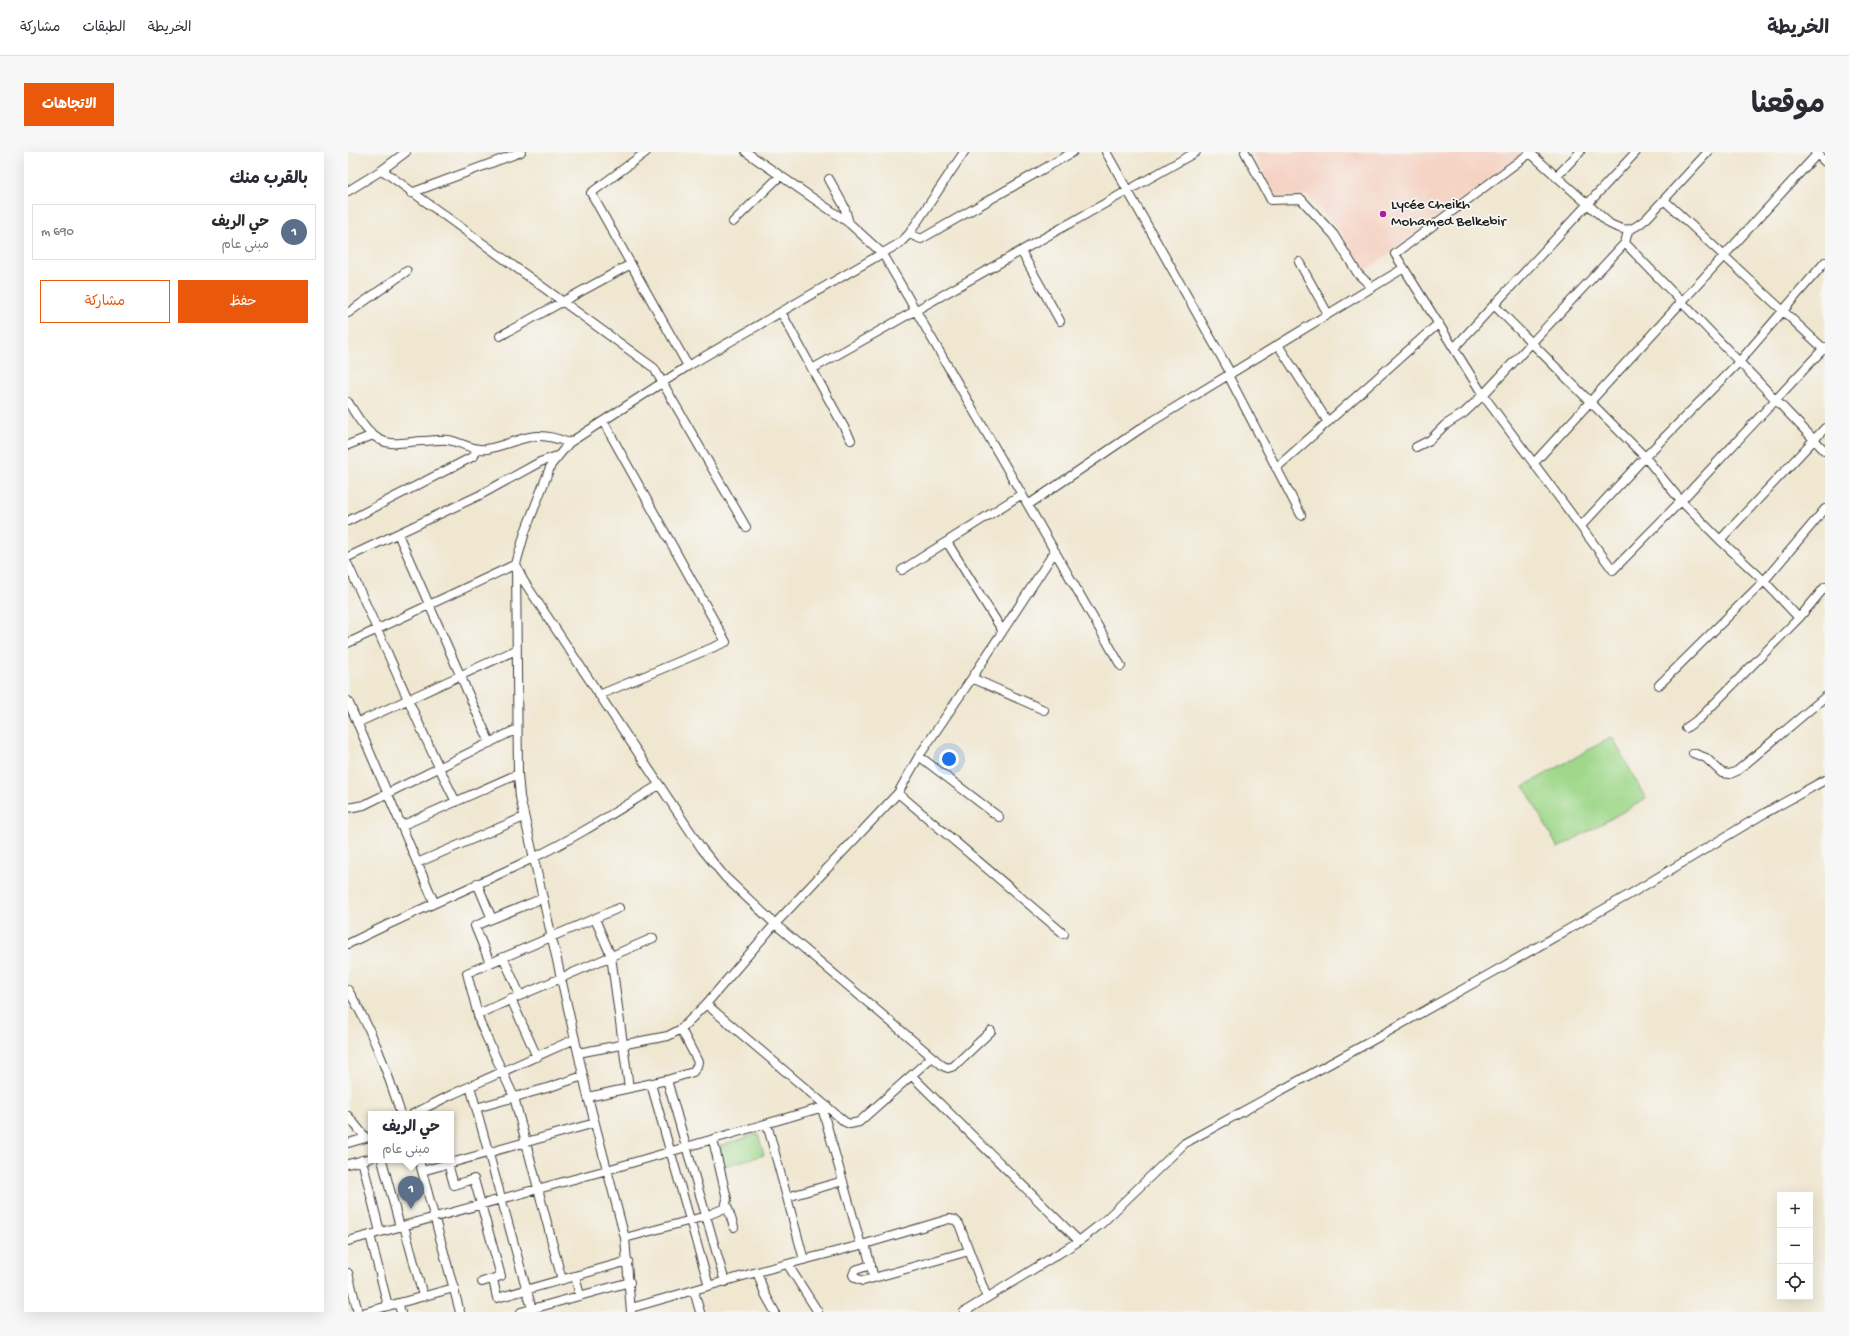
<!DOCTYPE html>
<html lang="ar">
<meta charset="utf-8">
<style>
body{margin:0;font-family:"Gochi Hand","Playpen Sans Arabic",sans-serif;background:#f7f7f7;color:#2b2b33;direction:rtl}
.controls{position:absolute;right:12px;bottom:12px;display:grid;overflow:hidden;border-radius:0px;box-shadow:0 4px 16px #0002}
.controls button{width:36px;height:36px;display:grid;place-items:center;padding:0;border:0;border-bottom:1px solid #e1e1e2;background:#fff;color:#2b2b33;font:20px sans-serif}
.you{position:absolute;left:601px;top:607px;width:14px;height:14px;margin:-10px;border:3px solid #fff;border-radius:50%;background:#1a73e8;box-shadow:0 0 0 6px #1a73e833}
.badge{display:grid;place-items:center;width:26px;height:26px;border-radius:50%;background:#ea580c;color:#fff;font-size:13px;font-weight:700}
.pin{position:absolute;translate:-50% -33px;filter:drop-shadow(0 1px 2px #0008)}
.pin::after{content:'';position:absolute;top:21px;width:14px;height:12px;background:inherit;clip-path:polygon(0 0,100% 0,50% 100%)}
.popup{position:absolute;left:20px;top:959px;width:86px;height:52px;box-sizing:border-box;display:grid;place-content:center;border-radius:0px;background:#fff;filter:drop-shadow(0 1px 3px #0005);font-size:13px;white-space:nowrap;color:#7c7c81}
.popup b{font-size:15px;color:#2b2b33}
.popup::after{content:'';position:absolute;left:50%;top:100%;margin-left:-8px;border:8px solid transparent;border-top-color:#fff}
.list{margin:0;padding:0;list-style:none}
h2{display:flex;justify-content:space-between;align-items:center;height:52px;margin:0;padding:0 16px;font-size:17px}
h2 small{font-size:13px;font-weight:400;color:#7c7c81}
.list li{display:grid;grid-template-columns:26px 1fr auto;gap:12px;align-items:center;box-sizing:border-box;height:56px;margin:0 8px 8px;padding:0 8px;border:1px solid #e1e1e2;border-radius:0px}
.list b{display:block;font-size:15px;white-space:nowrap}
.list p{margin:0;font-size:13px;white-space:nowrap;color:#7c7c81}
.list em{font-size:13px;font-style:normal;color:#7c7c81}
.actions{display:flex;gap:8px;padding:12px 16px}
.actions a{flex:1;padding:9px 0;border:1px solid #ea580c;border-radius:0px;text-align:center;font-size:14px;color:#ea580c}
.actions .main{background:#ea580c;color:#fff}
.icon{flex:none;width:22px;height:22px;fill:none;stroke:currentColor;stroke-width:2;stroke-linecap:round;stroke-linejoin:round}
.map{position:relative;flex:none;width:1477px;height:1160px;overflow:hidden;direction:ltr;border-radius:0px}
header{display:flex;align-items:center;gap:24px;box-sizing:border-box;height:56px;padding:0 20px;background:#fff;border-bottom:1px solid #e1e1e2}
header strong{font-size:19px}
nav{display:flex;gap:22px;margin-inline-start:auto;font-size:14px}
.intro{display:flex;align-items:center;justify-content:space-between;box-sizing:border-box;height:96px;padding:0 24px}
h1{margin:0;font-size:28px}
.button{padding:10px 18px;border-radius:0px;background:#ea580c;color:#fff;font-size:14px;font-weight:700}
main{display:flex;gap:24px;padding:0 24px}
aside{flex:1;background:#fff;border-radius:0px;box-shadow:0 4px 16px #0002}
.map>svg:first-child{display:block}
</style>
<header>
<strong>الخريطة</strong>
<nav><a>الخريطة</a><a>الطبقات</a><a>مشاركة</a></nav>
</header>
<div class="intro"><h1>موقعنا</h1><a class="button">الاتجاهات</a></div>
<main>
<div class="map">
<svg width="1477" height="1160" viewBox="0 0 1477 1160">
<rect width="100%" height="100%" fill="#f6f6f2"/>
<filter id="ink" filterUnits="userSpaceOnUse"><feTurbulence type="fractalNoise" baseFrequency=".025" numOctaves="2"/><feDisplacementMap in="SourceGraphic" scale="8" xChannelSelector="R" yChannelSelector="G"/><feConvolveMatrix kernelMatrix="1 2 1 2 8 2 1 2 1" color-interpolation-filters="sRGB"/></filter>
<filter id="wash" filterUnits="userSpaceOnUse"><feTurbulence type="fractalNoise" baseFrequency=".012" numOctaves="4" result="noise"/><feDisplacementMap in="SourceGraphic" scale="16" xChannelSelector="R" yChannelSelector="G"/><feGaussianBlur stdDeviation="0.9" result="paint"/><feColorMatrix in="noise" values="0 0 0 0 0 0 0 0 0 0 0 0 0 0 0 0 0 1.4 0 .05"/><feComposite in="paint" operator="in"/></filter>
<g filter="url(#wash)">
<rect width="100%" height="100%" fill="#f0e7d1"/>
<path fill="#f5d2c3" d="M 905,0 L 1175,0 L 1176,1 L 1016,120 L 993,80 L 960,43 L 928,45 Z"/>
<path fill="#9fd88a" stroke="#5e7a53" d="M 1264,585 L 1298,647 L 1210,696 L 1176,634 Z
M 410,982 L 416,1003 L 376,1014 L 370,994 Z"/>
</g>
<g filter="url(#ink)">
<g fill="none" stroke-linecap="round" stroke-linejoin="round">
<g stroke="#3c3a37" stroke-width="10">
<path id="minor" d="M 298,0 L 243,41 L 340,214
M 398,0 L 501,71 L 535,102 L 773,514
M 758,0 L 883,222
M 897,0 L 923,48 L 953,47 L 986,83 L 1010,122 L 1024,135
M 1181,0 L 1262,72 C 1280,81 1284,79 1299,66 L 1360,0
M 1467,0 L 1477,10
M 1182,1 L 1047,102 L 1135,243 L 1265,418 L 1333,349 L 1477,195
M 34,18 L 306,216 L 398,375
M 1208,25 L 1232,0
M 481,27 L 496,54 L 501,71
M 0,39 L 34,18 L 58,0
M 63,41 L 173,0
M 1316,48 L 1477,198
M 385,70 L 432,24
M 561,82 L 573,87 L 725,0
M 1277,91 L 1477,299
M 673,99 L 712,169
M 951,110 L 980,162
M 1146,153 L 1297,305 L 1333,349 L 1372,388 L 1416,429 L 1451,466
M 433,160 L 503,288
M 0,161 L 59,119
M 152,184 L 283,112
M 930,193 L 980,270
M 1106,196 L 1288,0
M 464,217 L 848,0
M 880,223 L 953,363
M 0,250 C 10,266 22,289 43,291 C 53,292 65,289 76,289 C 84,289 93,287 100,288 C 113,290 125,299 139,297 C 173,290 184,275 221,291
M 0,293 L 25,283
M 1068,295 L 1082,288 L 1097,273 L 1116,261 L 1135,243 L 1277,91 L 1280,79
M 1186,311 L 1471,0
M 928,316 L 1091,171
M 680,353 L 795,275 L 1056,116
M 0,369 L 126,304 L 129,297
M 1233,374 L 1297,305 L 1391,210 L 1477,110
M 50,382 L 142,591
M 1372,388 L 1477,276
M 599,390 L 654,478
M 0,405 L 132,343 L 192,310 L 209,304
M 0,413 C 37,492 69,573 108,650
M 554,418 L 674,342
M 0,491 L 168,412 L 175,428 L 354,697 L 377,725 L 427,772 L 595,914 L 600,916 L 606,914 L 643,879
M 624,526 L 696,558
M 1311,533 L 1416,429 L 1477,357
M 251,543 L 378,490 L 255,269
M 0,549 L 86,750
M 9,571 L 168,498
M 1338,576 L 1352,566 L 1451,466 L 1477,435
M 1345,601 L 1358,606 L 1374,621 L 1382,622 L 1389,619 L 1477,545
M 571,604 L 651,665
M 550,641 L 716,782
M 0,656 L 16,653 L 169,577
M 53,674 L 170,622
M 69,711 L 176,665
M 129,731 L 144,767
M 247,767 L 263,804 L 281,936
M 0,792 C 61,761 124,736 185,706 C 229,685 270,658 311,633
M 155,805 L 172,843
M 142,811 L 127,774 L 195,746
M 0,838 C 24,877 39,919 53,962
M 163,847 L 189,905
M 358,852 L 497,970 L 502,972 L 511,970 L 584,905
M 130,862 L 305,786
M 230,901 L 320,884 L 333,877 L 358,852 L 427,772 L 550,641 L 571,604 L 624,526 L 707,399
M 564,924 L 731,1089
M 319,928 L 377,1130
M 303,932 L 361,1134
M 122,934 L 184,1157
M 240,945 L 319,928 L 345,920 L 349,914 L 350,910 L 333,877
M 128,956 L 199,936 L 235,924
M 474,956 L 513,1093
M 65,962 L 105,942 L 227,887
M 0,964 L 18,986 L 0,991
M 419,972 L 456,1108
M 14,1008 L 32,1080
M 34,1008 L 52,1075
M 71,1008 L 112,1160
M 99,1008 L 106,1033 L 126,1027 L 153,1124 L 134,1130
M 0,1012 L 23,1006
M 74,1019 L 247,971
M 439,1045 L 495,1029
M 379,1054 L 386,1075
M 56,1074 L 75,1144
M 22,1083 L 40,1154
M 277,1086 L 358,1064 L 377,1056 L 379,1047 L 365,988
M 0,1089 L 259,1018 L 479,954
M 517,1092 L 526,1126
M 440,1113 L 470,1160
M 523,1113 L 507,1118 L 505,1123 L 507,1126 L 515,1129 L 621,1099
M 409,1120 L 417,1142 L 427,1160
M 0,1121 L 10,1160
M 227,1124 L 232,1144
M 145,1127 L 149,1146 L 280,1109
M 214,1128 L 166,945 L 132,871 L 119,821 L 271,756
M 346,1139 L 352,1160
M 50,1151 L 53,1160
M 283,1156 L 409,1120 L 517,1092 L 601,1067 L 607,1068 L 611,1072 L 639,1146
M 18,1160 L 106,1136
M 173,1160 L 282,1130
M 283,1160 L 277,1086 L 240,945 L 172,645 L 170,622 L 168,412 L 177,380 L 203,313 L 221,291 L 340,214 L 552,91 L 561,82 L 616,0
M 616,1160 L 731,1089 L 754,1071 L 837,991 L 1016,893 L 1156,814 L 1284,741 L 1417,661 L 1477,628"/>
</g>
<use href="#minor" stroke="#fff" stroke-width="8"/>
</g>
</g>
<circle fill="#b5179e" stroke="#f6f6f2" stroke-width="1.5" cx="1035" cy="62" r="4"/>
<g text-anchor="middle" dominant-baseline="central" stroke-width="3.5" stroke-linejoin="round" paint-order="stroke">
<g font-size="15" fill="#1c1c1c" stroke="#f6f6f2" text-anchor="start">
<text x="1043" y="53">Lycée Cheikh<tspan x="1043" dy="17">Mohamed Belkebir</tspan></text>
</g>
</g>
</svg>
<div class="controls">
<button>+</button>
<button>−</button>
<button><svg class="icon" aria-label="locate" viewBox="0 0 24 24"><circle cx="12" cy="12" r="6"/><path d="M12 2v4M12 18v4M2 12h4M18 12h4"/></svg></button>
</div>
<div class="you"></div>
<div class="pin badge" style="left:63px;top:1057px;background:#5c6f8a">1</div>
<div class="popup"><b>حي الريف</b>مبنى عام</div>
</div>
<aside>
<h2>بالقرب منك<small></small></h2>
<ul class="list">
<li><span class="badge" style="background:#5c6f8a">1</span><div><b>حي الريف</b><p>مبنى عام</p></div><em>690 m</em></li>
</ul>
<div class="actions"><a class="main">حفظ</a><a>مشاركة</a></div>
</aside>
</main>
